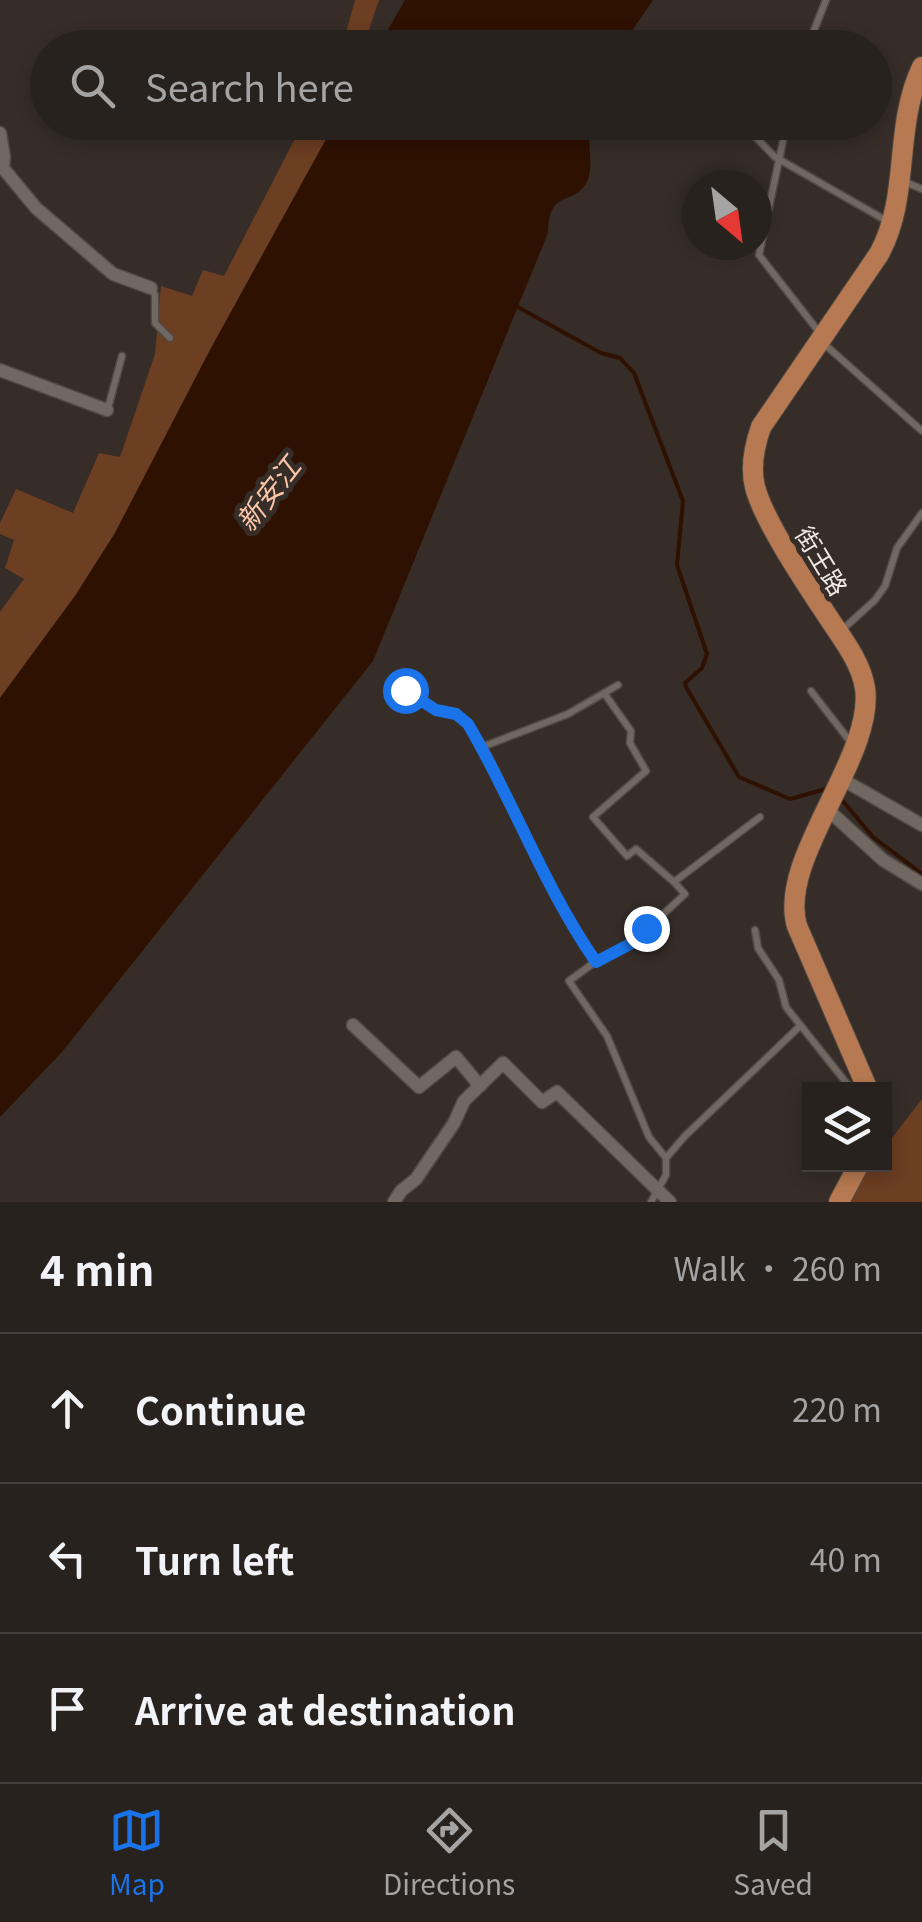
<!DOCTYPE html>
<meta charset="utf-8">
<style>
body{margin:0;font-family:Georgia,"Noto Sans SC",serif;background:#342f2b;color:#f1f3f6}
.controls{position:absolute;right:30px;bottom:30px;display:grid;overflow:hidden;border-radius:0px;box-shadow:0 5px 15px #0003}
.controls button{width:90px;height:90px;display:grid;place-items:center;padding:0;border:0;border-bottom:2px solid #443f3c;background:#28221e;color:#f1f3f6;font:50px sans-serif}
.compass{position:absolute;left:682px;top:170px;width:90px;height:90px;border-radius:50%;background:#28221e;box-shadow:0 5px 15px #0003;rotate:151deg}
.stop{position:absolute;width:30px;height:30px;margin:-22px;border:8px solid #1a73e8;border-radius:50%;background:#fff}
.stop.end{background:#1a73e8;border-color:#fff;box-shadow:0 2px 10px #0008}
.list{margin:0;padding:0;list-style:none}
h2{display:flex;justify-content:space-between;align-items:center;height:130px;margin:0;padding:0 40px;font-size:42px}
h2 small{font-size:32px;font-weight:400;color:#a5a4a4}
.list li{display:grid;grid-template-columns:65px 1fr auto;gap:30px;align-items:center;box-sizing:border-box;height:150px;padding:0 40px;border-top:2px solid #443f3c}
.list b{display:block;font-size:38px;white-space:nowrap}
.list em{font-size:32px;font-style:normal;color:#a5a4a4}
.icon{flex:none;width:55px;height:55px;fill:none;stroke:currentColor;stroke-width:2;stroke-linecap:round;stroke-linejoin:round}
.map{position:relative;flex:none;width:922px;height:1202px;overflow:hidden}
.search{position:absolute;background:#28221e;box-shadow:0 5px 15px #0003;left:30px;right:30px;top:30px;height:110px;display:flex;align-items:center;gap:25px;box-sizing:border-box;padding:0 35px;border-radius:55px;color:#a5a4a4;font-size:38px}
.sheet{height:580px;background:#28221e}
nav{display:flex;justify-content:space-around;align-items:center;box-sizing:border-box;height:140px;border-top:2px solid #443f3c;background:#28221e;font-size:28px;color:#a5a4a4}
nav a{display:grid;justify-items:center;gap:5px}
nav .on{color:#1a73e8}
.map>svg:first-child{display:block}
</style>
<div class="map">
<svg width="922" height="1202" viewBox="0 0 922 1202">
<rect width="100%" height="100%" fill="#362d28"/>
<path fill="#6c3e22" d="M 355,0 L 379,0 L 363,47 L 342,47 Z
M 303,123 L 335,123 L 210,350 L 115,533 L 75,596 L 0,698 L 0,612 L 24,579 L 5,568 L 14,540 L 0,534 L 0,523 L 16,489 L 73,513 L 99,453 L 120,457 L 155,354 L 161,286 L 192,296 L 203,270 L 224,276 Z
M 922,1099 L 922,1202 L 847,1202 L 866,1165 L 884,1164 L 885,1147 Z"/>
<path fill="#2e1101" d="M 405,0 L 653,0 L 621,47 L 378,47 Z
M 335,123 L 591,123 C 586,140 594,163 588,179 C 576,209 549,185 548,233 L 373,661 L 62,1052 L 0,1117 L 0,698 L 75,596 L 115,533 L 210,350 Z"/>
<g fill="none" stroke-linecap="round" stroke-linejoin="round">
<path stroke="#2e1101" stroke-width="4" d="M 514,305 L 601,353 L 620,358 L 634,373 L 683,501 L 677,565 L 707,654 L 702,668 L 685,683 L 686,687 L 739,777 L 790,799 L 826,789
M 842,800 L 873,837 L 922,874"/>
<g stroke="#504944" stroke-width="9">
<path id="lane" d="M 695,46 L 696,48
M 807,48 L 826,0
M 741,122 L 775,157 L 887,221
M 787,122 L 759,255 L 819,332
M 905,182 L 922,189
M 151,288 L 155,295 L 155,323 L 170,338
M 822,342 L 922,431
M 108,408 L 122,356
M 843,629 L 875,600 L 885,586 L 897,548 L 922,513
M 405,690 L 436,710 L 463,718 C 490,750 506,796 524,834 C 544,880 567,921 595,962 L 569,981 L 607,1036 L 649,1137 L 666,1158
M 811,691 L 852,744
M 604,693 L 631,731 L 630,743 L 646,771 L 593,817 L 627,856 L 636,849 L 674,882
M 482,747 L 568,714 L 618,685
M 755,930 L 758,948 L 779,980 L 786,1007 L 852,1090
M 595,962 L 632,943 L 685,894 L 674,882 L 760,817
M 651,1202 L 666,1175 L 666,1158 L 685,1136 L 799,1027"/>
</g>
<g stroke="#504944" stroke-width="15">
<path id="street" d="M 0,133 L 4,157 L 3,168 L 36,208 L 113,274 L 151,288
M 0,370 L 107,410
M 840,778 L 922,825
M 827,809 L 883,860 L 922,884
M 353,1025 L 419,1087 L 456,1057 L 480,1086
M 394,1202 L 401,1191 L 416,1179 L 454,1123 L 464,1101 L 503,1063 L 542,1102 L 557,1092 L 670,1202"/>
</g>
<g stroke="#504944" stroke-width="22">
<path id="primary" d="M 868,1090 L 797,926 C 777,859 875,757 865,688 C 861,663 844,641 830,620 C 809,588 764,522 755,487 C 750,467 754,447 761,427 L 879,254 C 911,196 893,127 922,67
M 839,1202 L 859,1164"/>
</g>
<use href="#lane" stroke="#726862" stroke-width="6"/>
<use href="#street" stroke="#726862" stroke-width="12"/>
<use href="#primary" stroke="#b77951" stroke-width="20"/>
</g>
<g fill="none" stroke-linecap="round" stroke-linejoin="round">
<path stroke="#1a73e8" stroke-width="12" d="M 405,690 L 436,710 L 456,714 L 468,724 C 514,802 544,887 596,962 L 632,943 L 646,928"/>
</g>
<g text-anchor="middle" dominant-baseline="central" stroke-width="10" stroke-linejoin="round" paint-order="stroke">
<g font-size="25" fill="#f0eae6" stroke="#362d28">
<text transform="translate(823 560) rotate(59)">街王路</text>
</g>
<g font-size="28" font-style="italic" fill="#fbc6a8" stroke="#362d28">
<text transform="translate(267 493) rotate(-52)">新安江</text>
</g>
</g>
</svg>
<div class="controls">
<button><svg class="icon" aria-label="layers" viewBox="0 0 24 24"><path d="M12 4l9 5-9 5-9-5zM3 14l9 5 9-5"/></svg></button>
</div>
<svg class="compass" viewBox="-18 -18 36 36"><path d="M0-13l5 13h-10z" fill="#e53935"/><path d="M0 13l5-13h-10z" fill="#a5a4a4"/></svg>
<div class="stop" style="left:405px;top:690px"></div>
<div class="stop end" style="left:646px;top:928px"></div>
<div class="search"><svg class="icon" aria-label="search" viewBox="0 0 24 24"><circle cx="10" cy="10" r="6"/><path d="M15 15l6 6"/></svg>Search here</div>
</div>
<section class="sheet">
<h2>4 min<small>Walk · 260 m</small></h2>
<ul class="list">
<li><svg class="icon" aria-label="ahead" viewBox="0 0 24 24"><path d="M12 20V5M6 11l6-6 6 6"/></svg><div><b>Continue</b></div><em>220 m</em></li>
<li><svg class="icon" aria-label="left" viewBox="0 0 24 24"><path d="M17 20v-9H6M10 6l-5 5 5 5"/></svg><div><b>Turn left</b></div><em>40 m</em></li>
<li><svg class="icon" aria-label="arrive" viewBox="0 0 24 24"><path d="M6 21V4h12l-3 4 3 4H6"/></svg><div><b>Arrive at destination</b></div></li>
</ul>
</section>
<nav>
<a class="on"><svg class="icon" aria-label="map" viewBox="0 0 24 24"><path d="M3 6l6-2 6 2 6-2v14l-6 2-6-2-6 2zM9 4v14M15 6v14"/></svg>Map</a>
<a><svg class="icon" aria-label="directions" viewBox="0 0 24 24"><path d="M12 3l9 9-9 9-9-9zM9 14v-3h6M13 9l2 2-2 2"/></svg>Directions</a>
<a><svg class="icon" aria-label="saved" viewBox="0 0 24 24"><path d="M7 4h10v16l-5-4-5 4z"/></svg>Saved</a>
</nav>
